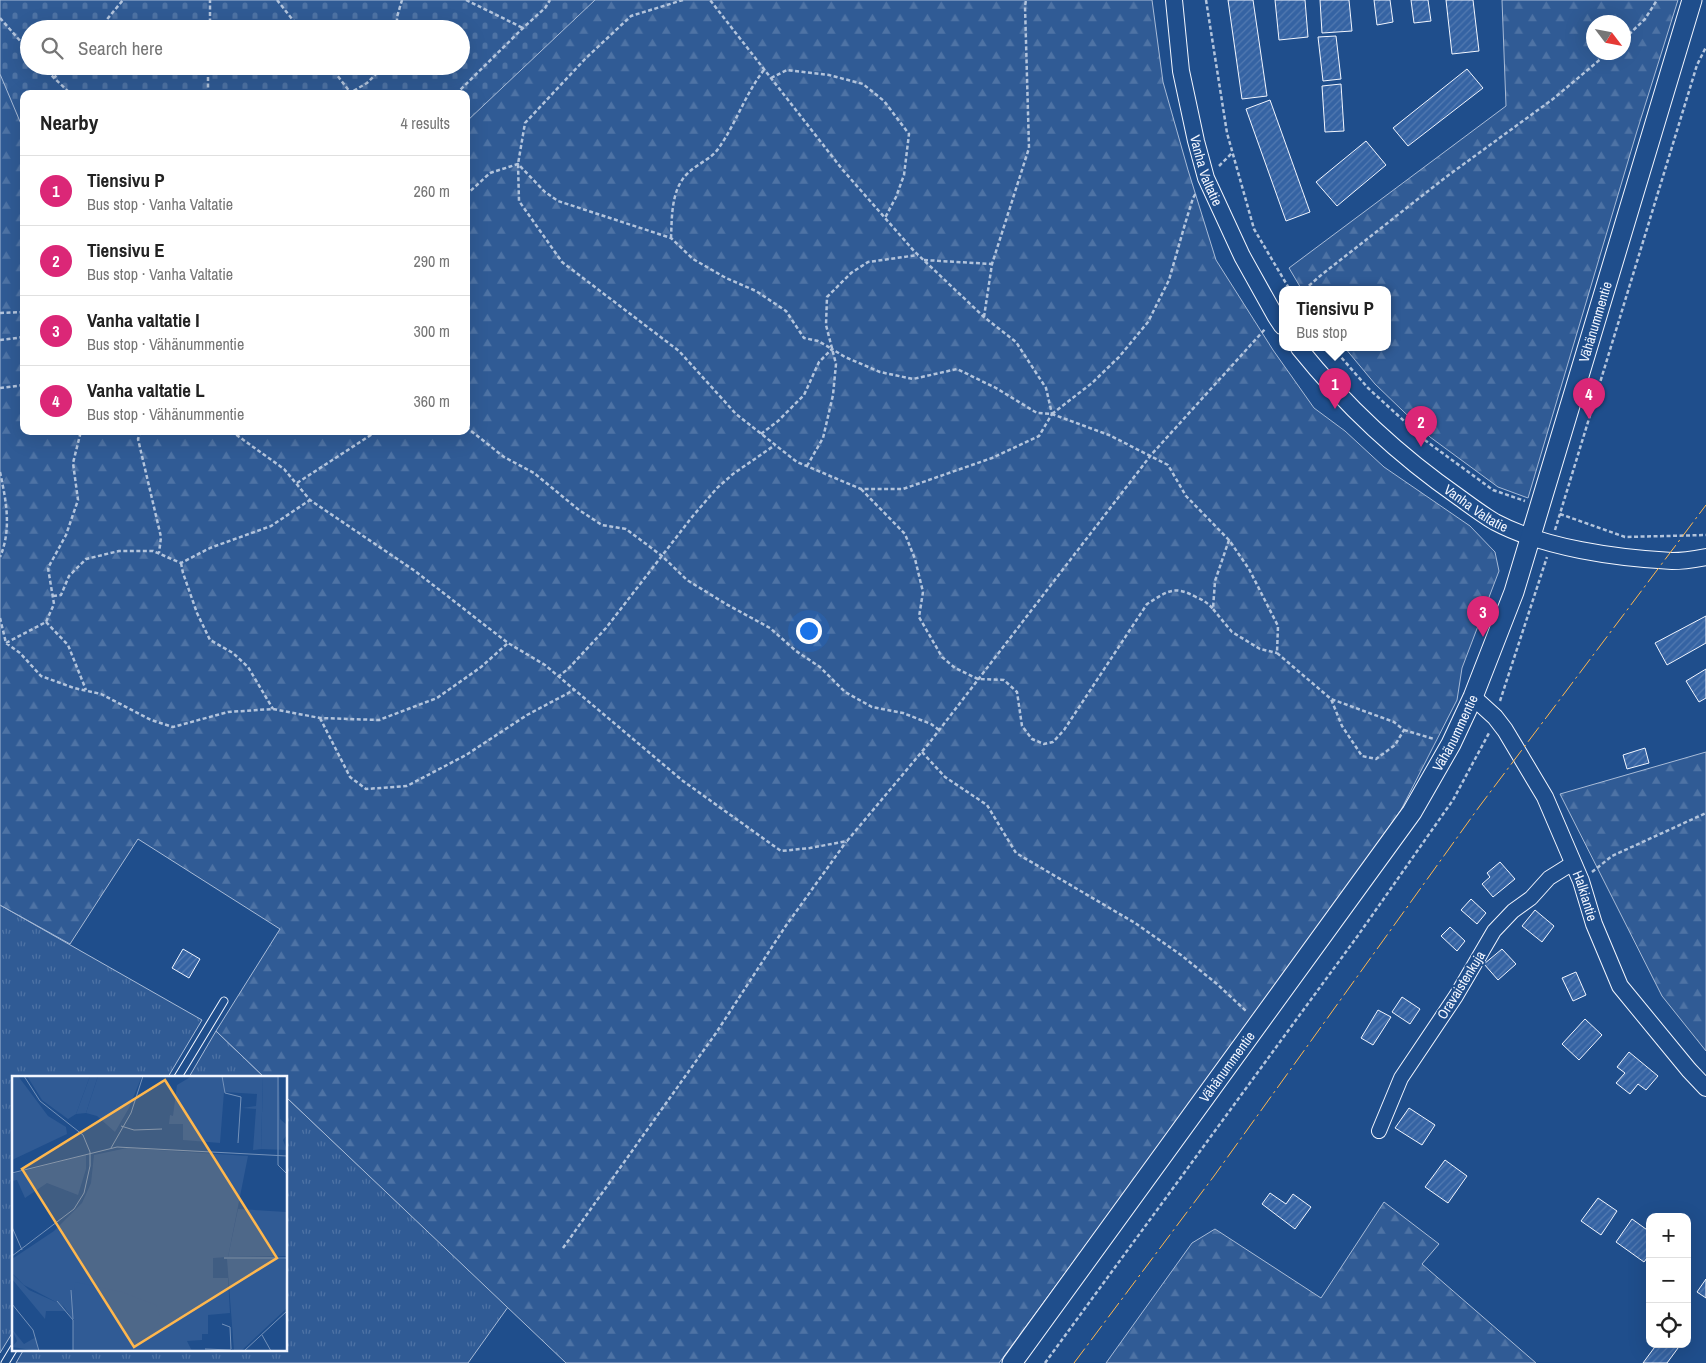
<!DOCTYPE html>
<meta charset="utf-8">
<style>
body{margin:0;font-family:"Archivo Narrow",sans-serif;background:#f2f2f2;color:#222}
.controls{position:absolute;right:15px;bottom:15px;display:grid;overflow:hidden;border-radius:10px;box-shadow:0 5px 20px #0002}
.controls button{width:45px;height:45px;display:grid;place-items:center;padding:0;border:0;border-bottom:1px solid #e0e0e0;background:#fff;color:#222;font:25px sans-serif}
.compass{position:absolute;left:1586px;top:15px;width:45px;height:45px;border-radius:50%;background:#fff;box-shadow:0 5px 20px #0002;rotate:122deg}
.you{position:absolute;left:808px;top:630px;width:18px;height:18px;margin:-12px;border:4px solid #fff;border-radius:50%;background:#1a73e8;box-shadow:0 0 0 8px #1a73e833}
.badge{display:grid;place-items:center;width:32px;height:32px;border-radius:50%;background:#db2777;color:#fff;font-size:16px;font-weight:700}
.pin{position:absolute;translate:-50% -41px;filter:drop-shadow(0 1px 2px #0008)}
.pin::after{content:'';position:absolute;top:26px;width:18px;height:15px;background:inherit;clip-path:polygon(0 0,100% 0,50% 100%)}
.popup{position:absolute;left:1279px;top:286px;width:112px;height:65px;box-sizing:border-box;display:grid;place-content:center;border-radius:10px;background:#fff;filter:drop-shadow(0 1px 4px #0005);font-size:16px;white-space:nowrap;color:#767676}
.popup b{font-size:19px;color:#222}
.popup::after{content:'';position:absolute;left:50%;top:100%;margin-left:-10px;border:10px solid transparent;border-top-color:#fff}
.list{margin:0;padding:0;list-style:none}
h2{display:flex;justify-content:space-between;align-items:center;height:65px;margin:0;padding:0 20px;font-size:21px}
h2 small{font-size:16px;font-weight:400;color:#767676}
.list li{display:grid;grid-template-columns:32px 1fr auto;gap:15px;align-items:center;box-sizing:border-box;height:70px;padding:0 20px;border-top:1px solid #e0e0e0}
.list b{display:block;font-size:19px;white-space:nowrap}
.list p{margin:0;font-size:16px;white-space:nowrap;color:#767676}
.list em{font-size:16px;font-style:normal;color:#767676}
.icon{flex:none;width:28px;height:28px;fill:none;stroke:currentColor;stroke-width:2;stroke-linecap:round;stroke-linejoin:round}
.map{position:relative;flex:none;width:1706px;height:1363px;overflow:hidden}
.search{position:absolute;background:#fff;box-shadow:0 5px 20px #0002;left:20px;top:20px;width:450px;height:55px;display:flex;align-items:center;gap:12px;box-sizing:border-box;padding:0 18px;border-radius:28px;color:#767676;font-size:19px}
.panel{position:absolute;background:#fff;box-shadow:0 5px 20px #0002;left:20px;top:90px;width:450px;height:345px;border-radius:10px}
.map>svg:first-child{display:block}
</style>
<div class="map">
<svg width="1706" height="1363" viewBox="0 0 1706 1363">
<defs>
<pattern id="grass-tufts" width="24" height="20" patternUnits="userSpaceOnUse" patternTransform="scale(1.25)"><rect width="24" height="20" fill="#305b95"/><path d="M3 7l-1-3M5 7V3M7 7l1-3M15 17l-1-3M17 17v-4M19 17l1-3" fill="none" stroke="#4e73a5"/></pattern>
<pattern id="forest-firs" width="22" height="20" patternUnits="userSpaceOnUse" patternTransform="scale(1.25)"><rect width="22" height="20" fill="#305b95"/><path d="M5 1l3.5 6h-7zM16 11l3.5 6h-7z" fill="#4e73a5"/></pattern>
<pattern id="cemetery-stones" width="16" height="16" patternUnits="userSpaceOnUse" patternTransform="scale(1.25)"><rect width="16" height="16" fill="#305b95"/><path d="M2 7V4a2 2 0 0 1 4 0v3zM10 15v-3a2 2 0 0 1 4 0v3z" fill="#4e73a5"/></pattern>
<pattern id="building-hatch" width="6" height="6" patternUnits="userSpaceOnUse" patternTransform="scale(1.25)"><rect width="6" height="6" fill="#3563a3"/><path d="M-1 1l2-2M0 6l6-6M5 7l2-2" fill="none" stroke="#537ab1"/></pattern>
</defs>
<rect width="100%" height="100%" fill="#1f4e8c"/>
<path fill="url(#grass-tufts)" stroke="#a8bbd7" d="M 0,905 L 202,1020 L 168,1077 L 14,1077 L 14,1330 L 0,1353 Z
M 216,1031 L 264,1077 L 189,1077 Z
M 286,1097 L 508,1307 L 468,1363 L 16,1363 L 24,1349 L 286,1349 Z"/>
<path fill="url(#forest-firs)" stroke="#a8bbd7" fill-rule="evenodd" d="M 0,0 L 1152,0 L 1163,82 L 1188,170 L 1216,260 L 1273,350 L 1314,408 L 1345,431 L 1384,467 L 1470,526 L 1495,552 L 1499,571 L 1462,668 L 1457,700 L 1401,810 L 1265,1001 L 999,1363 L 566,1363 L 286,1097 L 286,1077 L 264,1077 L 216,1031 L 280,929 L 138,839 L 70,944 L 0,905 ZM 29,29 L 461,29 L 461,66 L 29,66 ZM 24,94 L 466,94 L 466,431 L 24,431 Z
M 1502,0 L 1678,0 L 1637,131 L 1528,498 L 1498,487 L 1430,437 L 1375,384 L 1345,348 L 1388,348 L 1388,290 L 1302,290 L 1289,268 L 1506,106 ZM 1594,22 L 1624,22 L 1624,52 L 1594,52 Z
M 1706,752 L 1706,1051 L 1662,996 L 1560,794 Z
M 1384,1202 L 1439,1244 L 1422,1264 L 1536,1363 L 1106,1363 L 1192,1243 L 1215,1229 L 1321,1298 Z"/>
<path fill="url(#cemetery-stones)" stroke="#a8bbd7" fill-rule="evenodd" d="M 0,0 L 595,0 L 466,122 L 466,94 L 24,94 L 24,131 L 0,74 ZM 29,29 L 461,29 L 461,66 L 29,66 Z"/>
<path fill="url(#building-hatch)" stroke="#f2f6ff" d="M 1228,0 L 1253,0 L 1267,96 L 1242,99 Z
M 1275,0 L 1305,0 L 1308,37 L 1279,40 Z
M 1320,0 L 1349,0 L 1352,31 L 1322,33 Z
M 1374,0 L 1390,0 L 1393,22 L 1377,25 Z
M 1411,0 L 1428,0 L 1431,21 L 1414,23 Z
M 1446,0 L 1473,0 L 1479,51 L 1452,54 Z
M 1336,36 L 1341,79 L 1323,81 L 1318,37 Z
M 1467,69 L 1483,88 L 1408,146 L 1393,128 Z
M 1341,84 L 1344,131 L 1325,132 L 1322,86 Z
M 1270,100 L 1310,212 L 1286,221 L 1246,109 Z
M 1366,141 L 1386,165 L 1337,206 L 1316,182 Z
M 1706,616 L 1706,643 L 1667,665 L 1655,643 Z
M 1706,669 L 1706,698 L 1699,702 L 1686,681 Z
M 1645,748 L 1649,763 L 1627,769 L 1623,755 Z
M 1500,862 L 1515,879 L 1493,897 L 1482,884 L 1490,877 L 1487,873 Z
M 1471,899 L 1486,913 L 1477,924 L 1461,910 Z
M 1535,910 L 1554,926 L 1542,942 L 1522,926 Z
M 1450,927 L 1465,941 L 1457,951 L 1441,936 Z
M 183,949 L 200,959 L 189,978 L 172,968 Z
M 1502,949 L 1516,964 L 1498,980 L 1484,964 Z
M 1576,972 L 1586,995 L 1573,1001 L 1562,978 Z
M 1402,997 L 1420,1009 L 1410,1024 L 1392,1012 Z
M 1378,1010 L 1391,1017 L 1373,1045 L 1361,1038 Z
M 1585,1019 L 1602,1035 L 1579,1060 L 1562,1044 Z
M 1629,1052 L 1658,1076 L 1646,1090 L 1638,1084 L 1630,1094 L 1616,1083 L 1625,1073 L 1617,1067 Z
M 1409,1108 L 1435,1125 L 1422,1145 L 1395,1128 Z
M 1445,1160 L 1467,1176 L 1448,1203 L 1425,1187 Z
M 1270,1193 L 1286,1204 L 1293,1194 L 1311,1207 L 1295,1229 L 1262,1204 Z
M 1598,1198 L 1617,1211 L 1601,1235 L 1581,1221 Z
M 1632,1219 L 1650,1232 L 1650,1254 L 1644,1262 L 1616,1242 Z
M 1706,1279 L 1706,1298 L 1697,1292 Z
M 1657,1344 L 1681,1344 L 1667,1363 L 1643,1363 Z"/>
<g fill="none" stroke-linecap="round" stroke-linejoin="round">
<g stroke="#f2f6ff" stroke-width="9">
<path id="service" d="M 178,1077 L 224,1001
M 5,1363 L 14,1348"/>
</g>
<g stroke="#f2f6ff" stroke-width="16">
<path id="minor" d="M 1379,1131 L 1401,1078 L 1456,996 L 1494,931 L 1513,911 L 1531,898 L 1549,878 L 1573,863"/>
</g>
<g stroke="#f2f6ff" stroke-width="18">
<g id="tertiary">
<path id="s1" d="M 1174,0 L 1181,71 L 1196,141 L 1206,178 L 1242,256 L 1276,317 L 1282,326"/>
<path id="s2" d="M 1299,348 C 1344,404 1401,457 1460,498 C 1471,506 1483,515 1495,522 C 1544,548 1616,558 1672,561 C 1683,561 1695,559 1706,557"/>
<path id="s3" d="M 1473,697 L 1495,717 L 1505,730 L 1545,797 L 1581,881 L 1594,924 L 1620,986 L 1689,1070 L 1706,1088"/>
</g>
</g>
<g stroke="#f2f6ff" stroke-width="21">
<g id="secondary">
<path id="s4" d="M 1012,1363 L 1412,812 L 1451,744 L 1473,697 L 1514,592 L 1692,0"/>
</g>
</g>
<path stroke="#b3c4dc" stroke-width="2.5" stroke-dasharray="4 2.5" stroke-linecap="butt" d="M 277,0 L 300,29
M 466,0 L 523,28
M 683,0 L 631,16 L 586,58 L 525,123 L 518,164 L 519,201 L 562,262 L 679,351 L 736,414 L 797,462 L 861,489 L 903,489 L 992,458 L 1039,436 L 1052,414 L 1046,388 L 1016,342 L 984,317 L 914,251 L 842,169 L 710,0
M 1206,0 L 1227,133 L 1254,229 L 1290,290
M 0,18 L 29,51
M 99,29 L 123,0
M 210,29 L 210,0
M 397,29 L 397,17 L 402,0
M 1624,39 L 1645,19 L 1657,0
M 43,66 L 54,78
M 65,66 L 54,78 L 71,94
M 330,66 L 350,92 L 354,94
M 771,78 L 787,70 L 829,75 L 863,84 L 884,101 L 909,134 L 904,175 L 896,197 L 885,218
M 208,94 L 208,66
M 348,94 L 367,83 L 384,66
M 456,94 L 523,28 L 545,8 L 550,0
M 1219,166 L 1232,153
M 466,195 L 490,173 L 518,164 L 545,192 L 558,201 L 671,238 L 693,259 L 726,278 L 756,291 L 786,311 L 804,338 L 818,341 L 832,349
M 671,238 C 672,216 671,189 688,173 C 697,164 711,159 718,149 C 736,124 745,94 764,70
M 924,260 L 992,264
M 1304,290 L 1320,276 L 1446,177 L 1553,99 L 1609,52
M 0,313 L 24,312
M 984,317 L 992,264 L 1029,148 L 1025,6 L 1026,0
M 0,340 L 24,337
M 1333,348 L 1368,388 L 1426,441 L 1493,490 L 1525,501
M 0,388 L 24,385
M 1052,414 L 1092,383 L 1119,357 L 1148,322 L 1169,280 L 1185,224 L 1193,198 L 1196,193
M 466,427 L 504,457 L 534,473 L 579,510 L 602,525 L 626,529 L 662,556 L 687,580 L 726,604 L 770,628 L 796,651 L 820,667 L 845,692 L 872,707 L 903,713 L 931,724 L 939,730
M 141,431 L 138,439 L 161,537 L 159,553
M 231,431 L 284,469 L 310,500 L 415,571 L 508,643 L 545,665 L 683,781 L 781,851 L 810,848 L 847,841 L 930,742 L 1151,455 L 1266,328
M 761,434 L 778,421 L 804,395 L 819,362 L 832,349 L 845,357 L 880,372 L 913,379 L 957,369 L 996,388 L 1037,413 L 1052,414 L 1109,435 L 1168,465 L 1186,496 L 1229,540 L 1249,569 L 1278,626 L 1277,653 L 1331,699 L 1394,722 L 1404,730 L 1395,745 L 1376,759 L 1362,756 L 1342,726 L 1331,699
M 807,466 L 823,438 L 833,395 L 836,364 L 826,325 L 827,297 L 851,273 L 868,262 L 918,255
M 0,472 C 6,500 12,529 0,557
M 297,483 L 377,431
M 861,489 L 905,534 L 915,559 L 923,592 L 919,617 L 942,657 L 955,668 L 978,679 L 1004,680 L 1017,692 L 1022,726 L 1032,739 L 1044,744 L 1053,742 L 1064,730 L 1147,604 C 1168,591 1174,585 1196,597 C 1203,600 1208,603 1213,609
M 1560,514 L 1625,537 L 1706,535
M 1555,530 L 1697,65 L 1706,47
M 1229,540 L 1215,581 L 1213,609 L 1232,632 L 1260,649 L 1277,653
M 181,563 L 183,573 L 197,613 L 210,640 L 233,653 L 248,667 L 273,709
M 53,596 L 61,595 L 69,576 L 86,559 L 119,551 L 153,551 L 181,563 L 210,548 L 271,526 L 310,500
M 0,618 L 6,643 L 20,653 L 41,676 L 74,688 L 101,694 L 151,720 L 173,727 L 228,712 L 273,709 L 320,718 L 379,720 L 437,698 L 481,667 L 508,643
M 46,622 L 68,645 L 86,690
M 6,643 L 46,622 L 54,604 L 48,568 L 66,535 L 78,500 L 73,463 L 81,431
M 558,677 L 569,668 L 606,628 L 692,517 L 717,488 L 733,474 L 775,445
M 1500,701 L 1547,557
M 320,718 L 350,777 L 366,789 L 407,786 L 466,755 L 527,715 L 574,690
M 1404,730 L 1434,739
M 922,752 L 945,777 L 987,805 L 1016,853 L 1135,923 L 1181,955 L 1217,984 L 1246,1011
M 1592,872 L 1612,856 L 1706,813
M 563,1248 L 716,1033 L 785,927 L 846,842
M 1045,1363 L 1359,934 L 1453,800 L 1489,733"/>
<use href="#service" stroke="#1f4e8c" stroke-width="7"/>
<use href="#minor" stroke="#1f4e8c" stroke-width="14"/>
<use href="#tertiary" stroke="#1f4e8c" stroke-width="16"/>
<use href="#secondary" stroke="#1f4e8c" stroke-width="19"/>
<path stroke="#ffb74d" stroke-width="1" stroke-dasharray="18 4 2.5 4" stroke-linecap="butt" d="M 1074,1363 L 1214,1176 L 1479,807 L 1706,505"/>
</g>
<g text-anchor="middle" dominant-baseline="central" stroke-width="4" stroke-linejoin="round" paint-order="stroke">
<g font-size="14" fill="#f2f6ff" stroke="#1f4e8c">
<text stroke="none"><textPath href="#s1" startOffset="174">Vanha Valtatie</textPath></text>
<text stroke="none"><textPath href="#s4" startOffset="1206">Vähänummentie</textPath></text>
<text stroke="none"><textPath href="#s2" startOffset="240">Vanha Valtatie</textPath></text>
<text stroke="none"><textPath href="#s4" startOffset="771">Vähänummentie</textPath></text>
<text stroke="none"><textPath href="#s3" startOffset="231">Halkiantie</textPath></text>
<text transform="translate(1461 985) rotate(-58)">Oravaistenkuja</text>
<text stroke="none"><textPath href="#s4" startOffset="366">Vähänummentie</textPath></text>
</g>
</g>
<g transform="translate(12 1076)">
<rect width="275" height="275" fill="#1f4e8c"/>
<path d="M 78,0 L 86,0 L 74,37 L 64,38 ZM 251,0 L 267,0 L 268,43 L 275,49 L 275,59 L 271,64 L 275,74 L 249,73 ZM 226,133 L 275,136 L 275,180 L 216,181 ZM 215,183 L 273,183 L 275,232 L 229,275 L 222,275 Z" fill="#305b95"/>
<path d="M 0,0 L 6,0 L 36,40 L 54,51 L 55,58 L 0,84 ZM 15,0 L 78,0 L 64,38 L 56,43 L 30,24 ZM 86,0 L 130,0 L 117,32 L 103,56 L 85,40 L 74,37 ZM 180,0 L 251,0 L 249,73 L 241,74 L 244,33 L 230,32 L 244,30 L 245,18 L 212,16 L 208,67 L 171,64 L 171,48 L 157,48 L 158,39 L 161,40 L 165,9 ZM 115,72 L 236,80 L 216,181 L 201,182 L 201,202 L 216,202 L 218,237 L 196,239 L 196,258 L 190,258 L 190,264 L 175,265 L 180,275 L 61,275 L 61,244 L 50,228 L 54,235 L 34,235 L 33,243 L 0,203 L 0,198 L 17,214 L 46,227 L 12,209 L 0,197 L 0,183 L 42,155 L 70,127 L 79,107 L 82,79 ZM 74,79 L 74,93 L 66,119 L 35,107 L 13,122 L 5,104 L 0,105 L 0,98 ZM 0,253 L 12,268 L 24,261 L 26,275 L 0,271 L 5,265 Z" fill="#305b95"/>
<path d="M 63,206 L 110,216 L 144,229 L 149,243 L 124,275 L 62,275 Z" fill="#305b95"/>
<path fill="none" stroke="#7391ba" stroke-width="1" d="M 210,0 L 213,17 L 229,21 L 226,67M 266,0 L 266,89 L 275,98M 109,50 L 122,54 L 150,53M 99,72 L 119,37 L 131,0M 0,97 L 105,71 L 275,80M 0,151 L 10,174M 0,180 L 62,133 L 72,117 L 78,90 L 78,76 L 71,59 L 28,25 L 12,0M 275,181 L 275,197M 212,182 L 274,182M 59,214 L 61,243M 45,225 L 61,244 L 61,275M 0,228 L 21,254 L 27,275M 210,248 L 218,251 L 219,273M 250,259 L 259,275M 193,273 L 219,274M 232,275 L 275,235"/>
<path fill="#ffb74d" fill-opacity="0.15" stroke="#ffb74d" stroke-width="2.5" d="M 153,4 L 265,182 L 122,271 L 10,93 Z"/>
<rect width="275" height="275" fill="none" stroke="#f2f6ff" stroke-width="2.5"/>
</g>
</svg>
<div class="controls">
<button>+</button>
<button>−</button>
<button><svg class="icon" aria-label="locate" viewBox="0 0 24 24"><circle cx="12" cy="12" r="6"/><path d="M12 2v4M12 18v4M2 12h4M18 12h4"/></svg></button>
</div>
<svg class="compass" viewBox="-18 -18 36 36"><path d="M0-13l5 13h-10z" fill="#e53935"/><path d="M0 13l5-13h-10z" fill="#767676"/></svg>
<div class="you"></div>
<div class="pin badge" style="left:1335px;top:409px">1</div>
<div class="popup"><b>Tiensivu P</b>Bus stop</div>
<div class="pin badge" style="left:1421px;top:447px">2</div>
<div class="pin badge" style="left:1483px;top:637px">3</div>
<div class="pin badge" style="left:1589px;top:419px">4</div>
<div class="search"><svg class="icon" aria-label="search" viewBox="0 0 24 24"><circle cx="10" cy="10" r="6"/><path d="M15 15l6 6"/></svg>Search here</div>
<section class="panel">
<h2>Nearby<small>4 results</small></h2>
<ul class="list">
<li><span class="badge">1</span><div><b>Tiensivu P</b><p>Bus stop · Vanha Valtatie</p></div><em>260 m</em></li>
<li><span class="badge">2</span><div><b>Tiensivu E</b><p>Bus stop · Vanha Valtatie</p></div><em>290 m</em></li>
<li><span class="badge">3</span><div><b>Vanha valtatie I</b><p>Bus stop · Vähänummentie</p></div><em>300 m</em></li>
<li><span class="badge">4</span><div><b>Vanha valtatie L</b><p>Bus stop · Vähänummentie</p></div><em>360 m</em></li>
</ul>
</section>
</div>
